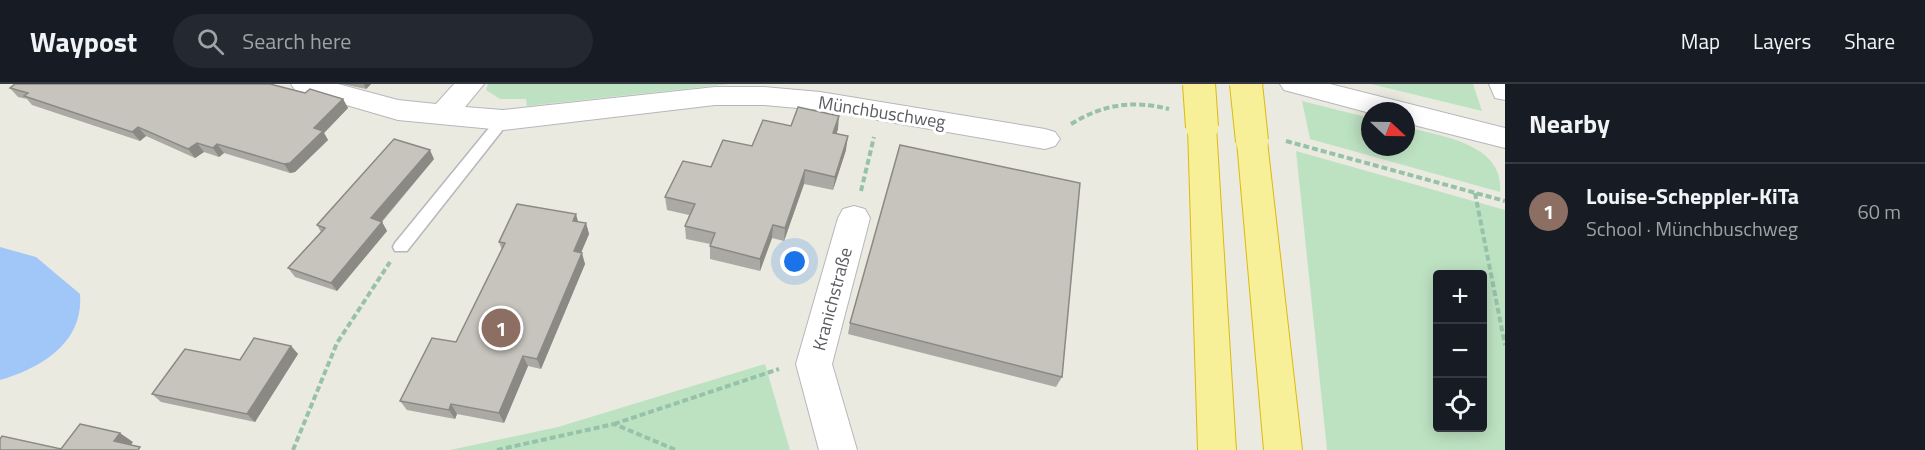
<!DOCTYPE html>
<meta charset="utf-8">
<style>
body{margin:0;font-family:"Titillium Web",sans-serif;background:#242831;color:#f1f3f6}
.controls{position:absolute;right:18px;bottom:18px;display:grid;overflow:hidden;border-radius:6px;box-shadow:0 3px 15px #0003}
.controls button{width:54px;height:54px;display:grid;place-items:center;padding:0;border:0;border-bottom:2px solid #363941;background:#171b24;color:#f1f3f6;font:30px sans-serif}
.compass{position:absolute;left:1361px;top:18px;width:54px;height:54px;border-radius:50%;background:#171b24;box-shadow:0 3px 15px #0003;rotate:112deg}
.you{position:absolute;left:795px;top:178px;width:21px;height:21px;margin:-15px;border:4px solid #fff;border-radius:50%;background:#1a73e8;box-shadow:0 0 0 9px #1a73e833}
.badge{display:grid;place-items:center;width:39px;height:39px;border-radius:50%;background:#de5733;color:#fff;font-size:20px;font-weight:700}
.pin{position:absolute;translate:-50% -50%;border:3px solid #fff;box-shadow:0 2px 6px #0006}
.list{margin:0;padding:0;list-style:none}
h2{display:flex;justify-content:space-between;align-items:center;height:78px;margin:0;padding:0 24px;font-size:26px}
h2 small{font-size:20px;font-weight:400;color:#9ea1a6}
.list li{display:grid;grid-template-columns:39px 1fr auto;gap:18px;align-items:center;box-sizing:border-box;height:96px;padding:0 24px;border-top:2px solid #363941}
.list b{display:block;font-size:22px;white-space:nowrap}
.list p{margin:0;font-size:20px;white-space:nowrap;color:#9ea1a6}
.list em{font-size:20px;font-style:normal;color:#9ea1a6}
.icon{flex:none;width:33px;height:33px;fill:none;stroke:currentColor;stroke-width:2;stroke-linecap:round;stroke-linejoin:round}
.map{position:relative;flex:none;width:1505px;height:366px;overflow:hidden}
header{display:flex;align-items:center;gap:36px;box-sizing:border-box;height:84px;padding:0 30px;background:#171b24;border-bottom:2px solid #363941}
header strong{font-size:28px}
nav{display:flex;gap:33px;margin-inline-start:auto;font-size:21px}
.search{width:420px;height:54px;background:#242831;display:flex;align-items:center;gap:15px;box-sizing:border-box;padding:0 21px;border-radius:33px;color:#9ea1a6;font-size:22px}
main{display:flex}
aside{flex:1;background:#171b24}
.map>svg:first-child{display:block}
</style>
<header>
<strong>Waypost</strong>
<div class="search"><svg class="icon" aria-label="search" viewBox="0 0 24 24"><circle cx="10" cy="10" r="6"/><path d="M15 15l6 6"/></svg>Search here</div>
<nav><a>Map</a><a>Layers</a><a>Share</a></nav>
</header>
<main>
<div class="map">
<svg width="1505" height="366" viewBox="0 0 1505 366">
<rect width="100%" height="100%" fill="#ebeae0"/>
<path fill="#bde2c2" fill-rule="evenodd" d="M 488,0 L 730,0 L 527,22 L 526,15 L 500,15 L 486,6 Z
M 1371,0 L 1473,0 L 1482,27 Z
M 1302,17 L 1370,34 L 1370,63 L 1406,63 L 1406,43 C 1439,52 1505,59 1500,108 L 1310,55 Z
M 1296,67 L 1505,126 L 1505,366 L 1327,366 ZM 1438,190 L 1482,190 L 1482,344 L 1438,344 Z
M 765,280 L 790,366 L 450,366 L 558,343 Z"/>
<path fill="#a1c7f9" d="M 0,163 L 36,173 L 80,210 C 84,258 42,284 0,296 Z"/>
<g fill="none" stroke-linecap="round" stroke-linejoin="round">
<g stroke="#b6b7bc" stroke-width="3">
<path id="service" d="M 503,31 L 510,36 L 508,39 L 407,167 L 395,167 L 393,163 L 395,159 L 498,33 Z"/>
</g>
<g stroke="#b6b7bc" stroke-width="2">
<path id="minor" d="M 291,0 L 338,0 L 398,16 L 436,20 L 454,0 L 484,0 L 465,23 L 503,26 L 715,3 L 764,3 L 820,8 L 1045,45 L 1055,48 L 1060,55 L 1055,62 L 1045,65 L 820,26 L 764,21 L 715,21 L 503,46 L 398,36 L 295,6 Z
M 1280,0 L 1330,0 L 1505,44 L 1505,64 L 1406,39 L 1406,27 L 1370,29 L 1284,6 Z
M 854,122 L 865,125 L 870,134 L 832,280 L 857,366 L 819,366 L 796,280 L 838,134 L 843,125 Z"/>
</g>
<g stroke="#b6b7bc" stroke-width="2">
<path id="tertiary" d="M 1489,0 L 1505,0 L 1505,16 L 1495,14 Z"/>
</g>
<g stroke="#deb90d" stroke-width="2">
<path id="trunk" d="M 1202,33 L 1212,36 L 1216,43 L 1236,366 L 1198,366 L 1188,43 L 1192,36 Z
M 1252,47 L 1262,50 L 1267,57 L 1302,366 L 1264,366 L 1237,57 L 1242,50 Z"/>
</g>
<path stroke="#97c2a9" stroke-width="4" stroke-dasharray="6 3" stroke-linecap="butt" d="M 1071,40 C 1104,20 1132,16 1169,25
M 1286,57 L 1505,117
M 861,107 L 874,53
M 1475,109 L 1505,261
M 614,340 L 779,285
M 293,366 L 337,259 L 390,178
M 497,366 L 614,340 L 676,366"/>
<use href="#service" fill="#fff" fill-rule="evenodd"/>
<use href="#minor" fill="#fff" fill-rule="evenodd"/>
<use href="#tertiary" fill="#fff" fill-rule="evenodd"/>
<use href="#trunk" fill="#f8f099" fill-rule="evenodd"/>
<g stroke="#deb90d" stroke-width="34" stroke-linecap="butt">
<path id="trunk-bridge" d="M 1199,0 L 1202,43
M 1246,0 L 1252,57"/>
</g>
<use href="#trunk-bridge" stroke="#f8f099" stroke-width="32"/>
</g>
<path fill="#aaa9a3" d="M 342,0 L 371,0 L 366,5 Z
M 10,4 L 305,9 L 343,15 L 348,24 L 324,49 L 328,56 L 295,88 L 290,89 L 224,69 L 219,73 L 204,68 L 195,74 L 146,52 L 140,57 L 32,21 L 27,15 L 18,13 Z
M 791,42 L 838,45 L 836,50 L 846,66 L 833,106 L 804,100 L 784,157 L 772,154 L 760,187 L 710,175 L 710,160 L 686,155 L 685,142 L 689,131 L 667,126 L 665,113 L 711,83 Z
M 434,75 L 382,138 L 387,147 L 337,207 L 295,193 L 288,184 L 321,148 L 317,141 Z
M 578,138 L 586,139 L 589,150 L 581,169 L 585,180 L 541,285 L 528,282 L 504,339 L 457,330 L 455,335 L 407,326 L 400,317 L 456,258 L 502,166 L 499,158 Z
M 850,239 L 1062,293 L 1056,303 L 848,250 Z
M 291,262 L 298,270 L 255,338 L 161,318 L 152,310 L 240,276 Z"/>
<path fill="#8b8984" d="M 364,0 L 371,0 L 366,5 Z
M 343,15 L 348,24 L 324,49 L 328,56 L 295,88 L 290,89 L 284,80 L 314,44 Z
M 839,32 L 838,45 L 832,63 L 833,49 Z
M 138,43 L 146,52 L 140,57 L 132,48 Z
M 848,52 L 846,66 L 833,106 L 835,93 Z
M 197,59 L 204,68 L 195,74 L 188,65 Z
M 217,60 L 224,69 L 219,73 L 213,64 Z
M 430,66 L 434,75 L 376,144 L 371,134 Z
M 805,86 L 804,100 L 784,157 L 785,144 Z
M 576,130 L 579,141 L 573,137 Z
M 382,138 L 387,147 L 337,207 L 331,199 Z
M 586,139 L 589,150 L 577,178 L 574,167 Z
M 773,141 L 772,154 L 760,187 L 760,175 Z
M 582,169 L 585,180 L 541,285 L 537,275 Z
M 291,262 L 298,270 L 255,338 L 247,330 Z
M 523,272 L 528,282 L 504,339 L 499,329 Z
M 451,320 L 457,330 L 455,335 L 449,326 Z
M 120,349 L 133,358 L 127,366 L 114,357 Z"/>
<path fill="#c6c4bd" stroke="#8b8984" stroke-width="1.5" d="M 15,0 L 270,0 L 305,9 L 310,5 L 343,15 L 314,44 L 323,47 L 290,79 L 284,80 L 217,60 L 213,64 L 197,59 L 188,65 L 138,43 L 132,48 L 24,12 L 28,9 L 10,4 Z
M 798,23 L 839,32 L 833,49 L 848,52 L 835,93 L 805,86 L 785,144 L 773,141 L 760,175 L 710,162 L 715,149 L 685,142 L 695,120 L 665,113 L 683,77 L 711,83 L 723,56 L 752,62 L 763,36 L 791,42 Z
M 394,55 L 430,66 L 371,134 L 382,138 L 331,199 L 288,184 L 325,144 L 317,141 Z
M 900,61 L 1080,99 L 1062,293 L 850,239 Z
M 517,120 L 576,130 L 573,137 L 586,139 L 574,167 L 582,169 L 537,275 L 523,272 L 499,329 L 451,320 L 449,326 L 400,317 L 432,254 L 456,258 L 505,159 L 499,158 Z
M 254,254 L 291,262 L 247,330 L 152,310 L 185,265 L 240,276 Z
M 80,340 L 120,349 L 114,357 L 140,363 L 138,366 L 0,366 L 0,355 L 2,352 L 61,365 Z"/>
<g text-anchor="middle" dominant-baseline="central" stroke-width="6" stroke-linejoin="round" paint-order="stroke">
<g font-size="18" fill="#595b60" stroke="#fff">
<text transform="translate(882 28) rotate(9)">Münchbuschweg</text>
<text transform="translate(832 215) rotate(-75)">Kranichstraße</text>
</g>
</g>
</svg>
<div class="controls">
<button>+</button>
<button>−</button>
<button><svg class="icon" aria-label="locate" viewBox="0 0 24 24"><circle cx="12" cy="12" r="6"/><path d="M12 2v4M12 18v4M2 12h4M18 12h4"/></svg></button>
</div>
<svg class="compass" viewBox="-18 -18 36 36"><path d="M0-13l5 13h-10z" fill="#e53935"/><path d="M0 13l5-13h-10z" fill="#9ea1a6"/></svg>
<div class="you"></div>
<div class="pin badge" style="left:501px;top:244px;background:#8d6e63">1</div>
</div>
<aside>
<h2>Nearby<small></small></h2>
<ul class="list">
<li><span class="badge" style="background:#8d6e63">1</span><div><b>Louise-Scheppler-KiTa</b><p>School · Münchbuschweg</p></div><em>60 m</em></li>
</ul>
</aside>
</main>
